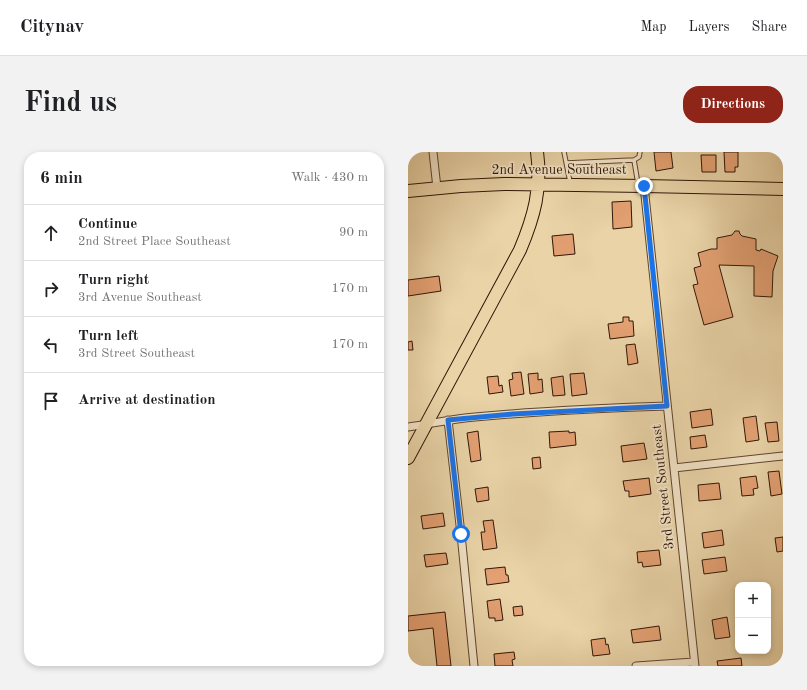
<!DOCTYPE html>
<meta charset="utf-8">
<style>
body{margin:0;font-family:"Old Standard TT",serif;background:#f2f2f2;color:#202124}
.controls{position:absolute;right:12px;bottom:12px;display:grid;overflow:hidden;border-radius:8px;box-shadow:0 2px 6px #0003}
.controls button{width:36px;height:36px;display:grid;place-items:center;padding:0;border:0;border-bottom:1px solid #e0e0e0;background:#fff;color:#202124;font:20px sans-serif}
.stop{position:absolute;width:12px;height:12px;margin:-9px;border:3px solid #1a73e8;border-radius:50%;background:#fff}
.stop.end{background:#1a73e8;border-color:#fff;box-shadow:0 1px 4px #0008}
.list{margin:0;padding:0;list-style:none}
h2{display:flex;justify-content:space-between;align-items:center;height:52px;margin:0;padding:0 16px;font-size:17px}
h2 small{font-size:13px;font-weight:400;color:#757577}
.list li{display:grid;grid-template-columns:26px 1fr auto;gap:12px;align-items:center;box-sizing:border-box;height:56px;padding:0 16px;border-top:1px solid #e0e0e0}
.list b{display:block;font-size:15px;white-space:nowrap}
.list p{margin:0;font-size:13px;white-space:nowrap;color:#757577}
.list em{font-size:13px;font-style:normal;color:#757577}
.icon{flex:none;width:22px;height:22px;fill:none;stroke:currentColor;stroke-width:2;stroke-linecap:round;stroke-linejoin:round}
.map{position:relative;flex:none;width:375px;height:514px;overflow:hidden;border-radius:16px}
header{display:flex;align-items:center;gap:24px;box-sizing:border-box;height:56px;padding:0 20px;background:#fff;border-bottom:1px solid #e0e0e0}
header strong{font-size:19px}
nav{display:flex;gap:22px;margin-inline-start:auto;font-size:14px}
.intro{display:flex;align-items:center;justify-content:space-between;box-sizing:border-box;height:96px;padding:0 24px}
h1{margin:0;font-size:28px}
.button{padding:10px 18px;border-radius:16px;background:#8f2418;color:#fff;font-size:14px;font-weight:700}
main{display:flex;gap:24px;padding:0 24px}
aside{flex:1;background:#fff;border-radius:16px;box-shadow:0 2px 6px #0003}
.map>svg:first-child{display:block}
</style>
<header>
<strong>Citynav</strong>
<nav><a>Map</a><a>Layers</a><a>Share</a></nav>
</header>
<div class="intro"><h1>Find us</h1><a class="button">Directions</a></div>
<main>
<aside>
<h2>6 min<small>Walk · 430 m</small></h2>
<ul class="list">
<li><svg class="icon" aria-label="ahead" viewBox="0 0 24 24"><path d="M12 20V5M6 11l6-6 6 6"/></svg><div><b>Continue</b><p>2nd Street Place Southeast</p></div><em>90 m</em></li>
<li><svg class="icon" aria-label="right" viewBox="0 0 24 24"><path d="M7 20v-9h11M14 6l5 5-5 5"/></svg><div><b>Turn right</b><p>3rd Avenue Southeast</p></div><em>170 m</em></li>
<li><svg class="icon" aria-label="left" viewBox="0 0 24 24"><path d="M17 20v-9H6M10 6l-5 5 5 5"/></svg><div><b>Turn left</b><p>3rd Street Southeast</p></div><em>170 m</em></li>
<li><svg class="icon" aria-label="arrive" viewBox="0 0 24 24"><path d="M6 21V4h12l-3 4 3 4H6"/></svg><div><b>Arrive at destination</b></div></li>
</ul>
</aside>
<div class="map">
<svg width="375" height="514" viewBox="0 0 375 514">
<rect width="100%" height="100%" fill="#e9d3a7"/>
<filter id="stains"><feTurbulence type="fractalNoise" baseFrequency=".005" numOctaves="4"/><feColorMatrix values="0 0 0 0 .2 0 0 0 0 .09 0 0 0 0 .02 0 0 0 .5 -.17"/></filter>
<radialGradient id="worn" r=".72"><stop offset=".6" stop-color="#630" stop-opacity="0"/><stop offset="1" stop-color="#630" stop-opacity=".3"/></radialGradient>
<path fill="#e3a072" stroke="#311606" d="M 246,0 L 263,0 L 265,16 L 248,19 Z
M 316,0 L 330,0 L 330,15 L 327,15 L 327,20 L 317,20 Z
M 293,3 L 308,3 L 308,20 L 294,20 Z
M 223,49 L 224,75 L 205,77 L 204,50 Z
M 327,79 L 331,79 L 332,82 L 334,84 L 348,87 L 348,98 L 352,99 L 353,97 L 370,104 L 365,119 L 364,145 L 346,144 L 346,114 L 311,113 L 325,165 L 296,173 L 285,133 L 290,132 L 286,116 L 293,114 L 290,101 L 303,97 L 309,97 L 309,86 L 324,83 Z
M 165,82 L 167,102 L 146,104 L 144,84 Z
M 31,124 L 33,139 L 0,144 L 0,128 Z
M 215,165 L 221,165 L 221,169 L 225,169 L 226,184 L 202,187 L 200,172 L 215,170 Z
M 4,189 L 5,198 L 0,198 L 0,190 Z
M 227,192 L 230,211 L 220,213 L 218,193 Z
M 113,220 L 116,242 L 103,244 L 101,228 L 105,227 L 104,221 Z
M 130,221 L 130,228 L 134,227 L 135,240 L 122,242 L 120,222 Z
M 176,221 L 179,242 L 164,244 L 162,222 Z
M 90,224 L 91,234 L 94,233 L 95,240 L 81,242 L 79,225 Z
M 155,224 L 157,243 L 145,244 L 143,226 Z
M 303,257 L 305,273 L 284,276 L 282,260 Z
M 348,264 L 351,288 L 338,290 L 335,266 Z
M 369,270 L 371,289 L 360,290 L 357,271 Z
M 70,279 L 73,308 L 63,310 L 59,281 Z
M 161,279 L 161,281 L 167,280 L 168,293 L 142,296 L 141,280 Z
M 297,283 L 299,295 L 283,297 L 282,285 Z
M 236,291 L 239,307 L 215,310 L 213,294 Z
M 132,305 L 133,316 L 125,317 L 124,306 Z
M 371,319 L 374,342 L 363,344 L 360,320 Z
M 348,324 L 350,336 L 345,337 L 346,343 L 334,344 L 332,326 Z
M 241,326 L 243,342 L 221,345 L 221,339 L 217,339 L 215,329 Z
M 311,331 L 313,347 L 291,349 L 290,333 Z
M 80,335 L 81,348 L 69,350 L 67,337 Z
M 35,361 L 37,374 L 15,377 L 13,364 Z
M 85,368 L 89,396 L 75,398 L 73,380 L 77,380 L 75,369 Z
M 314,378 L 316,393 L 296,396 L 294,381 Z
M 375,385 L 375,399 L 369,400 L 367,386 Z
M 251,398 L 253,413 L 235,415 L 234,410 L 230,411 L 229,400 Z
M 38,401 L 40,412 L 18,415 L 16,403 Z
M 317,405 L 319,419 L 296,422 L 294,408 Z
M 97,415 L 98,423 L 100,423 L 101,430 L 79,433 L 77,417 Z
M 92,447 L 95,468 L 87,469 L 87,466 L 81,466 L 79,449 Z
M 114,454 L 115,463 L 106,464 L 105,455 Z
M 37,460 L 43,514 L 29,514 L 25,476 L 0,479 L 0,464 Z
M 319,465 L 322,485 L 307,487 L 304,468 Z
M 251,474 L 253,488 L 225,491 L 223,478 Z
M 197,486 L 198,493 L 200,492 L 202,502 L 185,504 L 183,488 Z
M 106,500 L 107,507 L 104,508 L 105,514 L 87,514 L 86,502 Z
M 333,506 L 334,514 L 310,514 L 309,509 Z"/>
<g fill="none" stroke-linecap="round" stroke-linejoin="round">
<g stroke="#5f452e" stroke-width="5.5">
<path id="lane" d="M 156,0 L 162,30
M 226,8 L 230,32
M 159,11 L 226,8 L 231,5 L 232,0"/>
</g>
<g stroke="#5f452e" stroke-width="9">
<path id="street" d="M 25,0 L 29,36
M 236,34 L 287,514
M 40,268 L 53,382 L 66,514
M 0,275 C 22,272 44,267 67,265 C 131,259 195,256 259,254
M 266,316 L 375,304
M 228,514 L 286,510"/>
</g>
<g stroke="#311606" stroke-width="14">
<path id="primary" d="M 0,39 L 53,34 L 96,32 L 236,34 L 375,37
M 0,306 L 112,98 C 126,65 134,36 129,0"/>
</g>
<use href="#lane" stroke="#f1e2c6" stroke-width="3.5"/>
<use href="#street" stroke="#f1e2c6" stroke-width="7"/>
<use href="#primary" stroke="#e9d3a7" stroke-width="12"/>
</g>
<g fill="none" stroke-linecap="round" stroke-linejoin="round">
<path stroke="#1a73e8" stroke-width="5" d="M 53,382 L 40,268 L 105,262 L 259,254 L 236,34"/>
</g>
<g text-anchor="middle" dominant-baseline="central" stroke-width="3.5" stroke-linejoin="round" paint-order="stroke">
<g font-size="14" fill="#311606" stroke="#f1e2c6">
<text x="151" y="18">2nd Avenue Southeast</text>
<text transform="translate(255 335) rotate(-96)">3rd Street Southeast</text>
</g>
</g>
<rect width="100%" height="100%" filter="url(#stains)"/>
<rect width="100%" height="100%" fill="url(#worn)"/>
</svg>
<div class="controls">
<button>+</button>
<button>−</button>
</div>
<div class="stop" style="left:53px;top:382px"></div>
<div class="stop end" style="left:236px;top:34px"></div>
</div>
</main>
